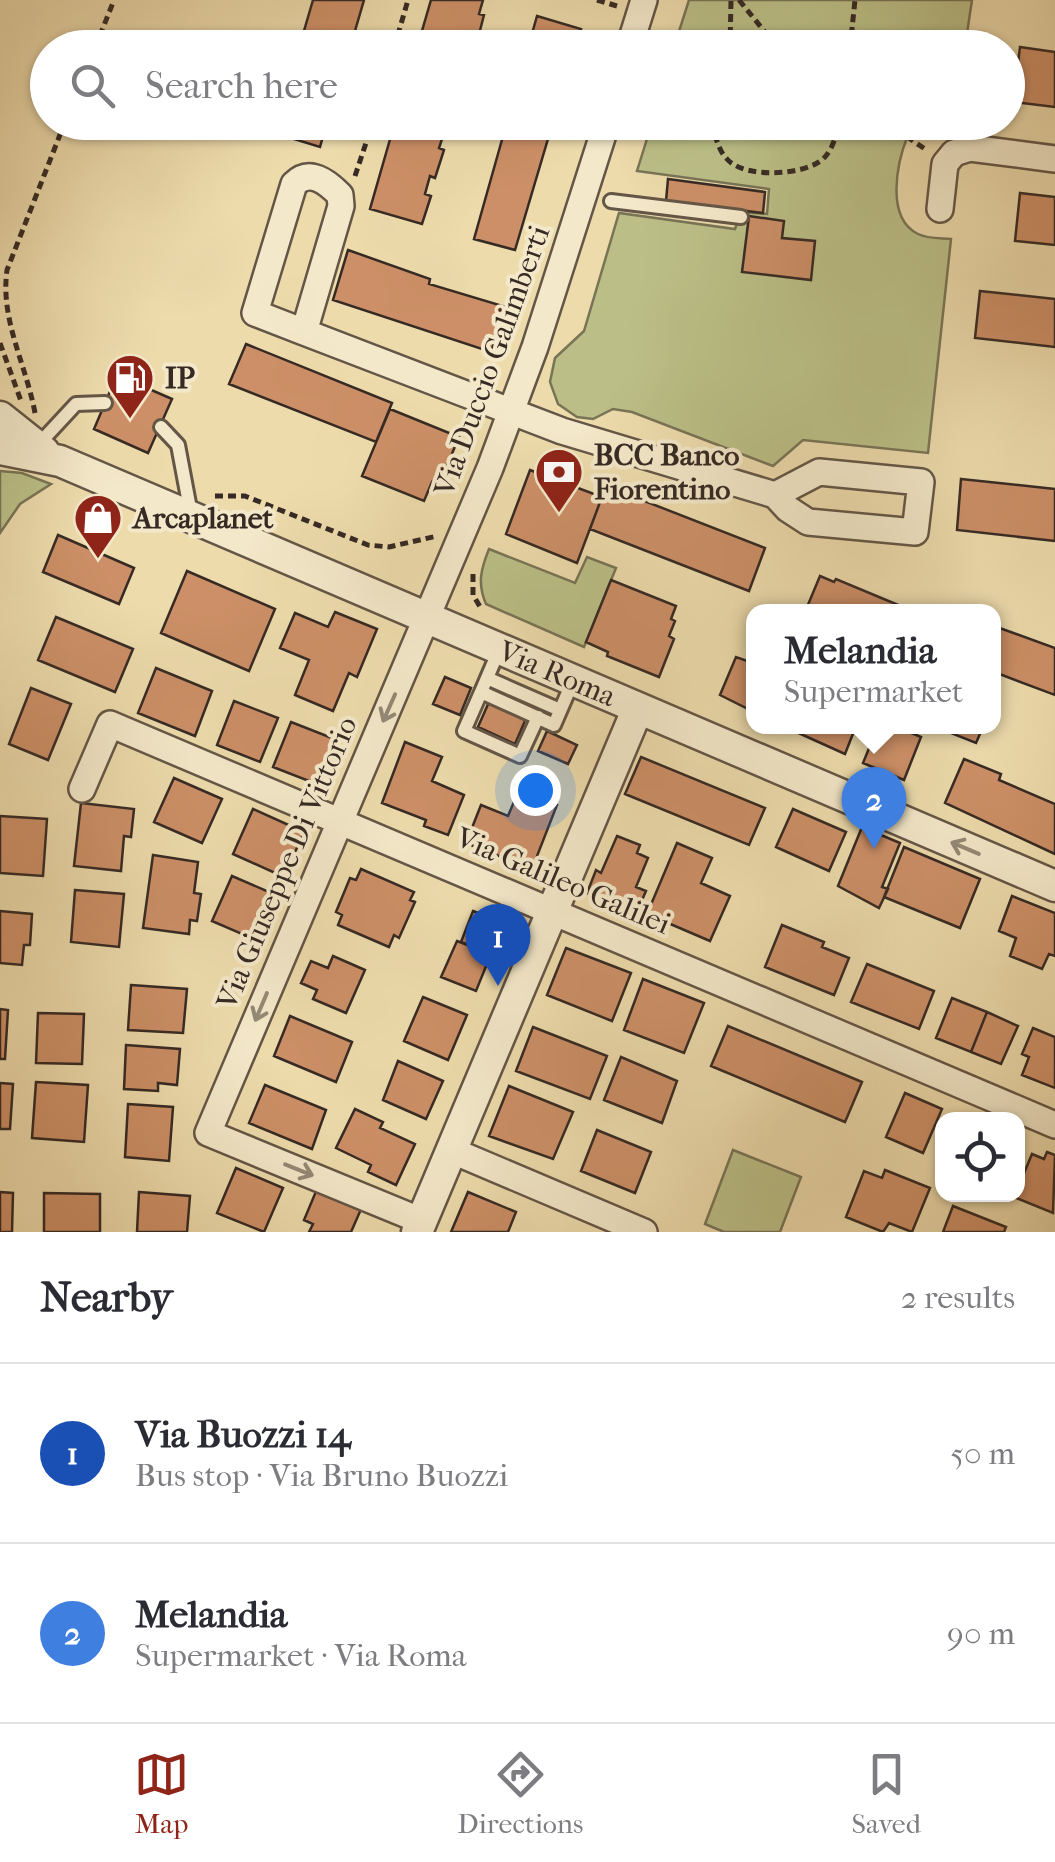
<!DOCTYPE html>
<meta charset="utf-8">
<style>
body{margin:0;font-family:"IM FELL French Canon",serif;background:#f7f7f7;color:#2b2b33}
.controls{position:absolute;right:30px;bottom:30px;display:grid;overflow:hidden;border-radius:20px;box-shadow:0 2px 8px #0004}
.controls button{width:90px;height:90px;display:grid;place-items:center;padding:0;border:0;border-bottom:2px solid #e1e1e2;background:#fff;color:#2b2b33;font:50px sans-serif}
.you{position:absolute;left:535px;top:790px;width:35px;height:35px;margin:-25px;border:8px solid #fff;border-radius:50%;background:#1a73e8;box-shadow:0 0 0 15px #1a73e833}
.badge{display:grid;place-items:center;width:65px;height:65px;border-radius:50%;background:#8f2418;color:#fff;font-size:32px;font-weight:700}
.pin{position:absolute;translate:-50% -82px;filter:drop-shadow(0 2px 5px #0008)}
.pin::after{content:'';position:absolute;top:52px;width:35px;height:30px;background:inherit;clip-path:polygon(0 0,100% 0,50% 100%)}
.popup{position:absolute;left:746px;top:604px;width:255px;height:130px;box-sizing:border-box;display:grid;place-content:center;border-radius:20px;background:#fff;filter:drop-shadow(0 2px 8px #0005);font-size:32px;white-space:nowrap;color:#7c7c81}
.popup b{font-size:38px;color:#2b2b33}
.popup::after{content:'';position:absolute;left:50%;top:100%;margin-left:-20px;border:20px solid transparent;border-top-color:#fff}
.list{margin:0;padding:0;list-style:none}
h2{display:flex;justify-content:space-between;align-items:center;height:130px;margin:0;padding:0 40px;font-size:42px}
h2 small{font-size:32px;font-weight:400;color:#7c7c81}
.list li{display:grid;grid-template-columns:65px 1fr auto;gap:30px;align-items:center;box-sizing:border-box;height:180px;padding:0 40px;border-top:2px solid #e1e1e2}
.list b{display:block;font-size:38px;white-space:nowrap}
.list p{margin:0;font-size:32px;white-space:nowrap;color:#7c7c81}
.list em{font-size:32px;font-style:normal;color:#7c7c81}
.icon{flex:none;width:55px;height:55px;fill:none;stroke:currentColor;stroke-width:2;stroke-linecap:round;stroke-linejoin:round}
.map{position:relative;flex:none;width:1055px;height:1232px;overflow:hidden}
.search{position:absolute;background:#fff;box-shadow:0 2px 8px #0004;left:30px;right:30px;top:30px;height:110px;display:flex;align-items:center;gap:25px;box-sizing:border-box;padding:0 35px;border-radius:55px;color:#7c7c81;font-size:38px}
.sheet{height:490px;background:#fff}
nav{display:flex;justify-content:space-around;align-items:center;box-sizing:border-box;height:140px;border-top:2px solid #e1e1e2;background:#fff;font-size:28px;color:#7c7c81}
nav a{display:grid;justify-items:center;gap:5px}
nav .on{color:#8f2418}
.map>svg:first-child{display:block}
</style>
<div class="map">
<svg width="1055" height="1232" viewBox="0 0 1055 1232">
<rect width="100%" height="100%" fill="#eddbac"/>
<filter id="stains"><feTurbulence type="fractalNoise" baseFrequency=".002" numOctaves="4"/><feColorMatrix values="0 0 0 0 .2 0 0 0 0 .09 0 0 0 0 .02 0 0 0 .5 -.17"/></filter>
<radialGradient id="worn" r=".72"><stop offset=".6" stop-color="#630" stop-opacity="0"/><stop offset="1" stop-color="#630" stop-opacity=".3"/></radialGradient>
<path fill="#bbbf87" stroke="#787456" stroke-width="2.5" d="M 689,0 L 972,0 L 965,47 L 674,47 Z
M 652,123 L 956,123 L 955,126 L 928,125 L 908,135 C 897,162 885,218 918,234 C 928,239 941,238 951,239 L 928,453 L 803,440 L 773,466 L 632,412 L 613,409 L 593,419 L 577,417 L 558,404 L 550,382 L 555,358 L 584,331 L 619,213 L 735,229 L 741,212 L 767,214 L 769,189 L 637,171 Z
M 0,471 L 22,473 L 51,484 L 20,504 L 0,533 Z
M 489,549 L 575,583 L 587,557 L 616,568 L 584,647 L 486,604 C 477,583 481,569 489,549 Z
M 733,1150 L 801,1177 L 780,1232 L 724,1232 L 705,1224 Z"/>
<path fill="#cc8f67" stroke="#362a24" stroke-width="2.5" d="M 313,0 L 364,0 L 350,48 L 299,48 Z
M 431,0 L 483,0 L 479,14 L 484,15 L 477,42 L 472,41 L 470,48 L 417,48 Z
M 537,16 L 581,29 L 576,48 L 528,48 Z
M 1020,47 L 1055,52 L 1055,107 L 1013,102 Z
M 277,122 L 327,122 L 320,147 L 274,133 Z
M 395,122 L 453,122 L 450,132 L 445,130 L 439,148 L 444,150 L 435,178 L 430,176 L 425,194 L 431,196 L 422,224 L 370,209 Z
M 507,122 L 553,122 L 515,250 L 474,239 Z
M 668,179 L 765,192 L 763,213 L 666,201 Z
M 1020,193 L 1055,197 L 1055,245 L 1015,241 Z
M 749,216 L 784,221 L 782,238 L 815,241 L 811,280 L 742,272 Z
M 348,250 L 430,279 L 429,284 L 506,307 L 491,352 L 333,300 Z
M 980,291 L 1055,299 L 1055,347 L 975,338 Z
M 246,344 L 392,403 L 376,442 L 229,384 Z
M 117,375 L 172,399 L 148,453 L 94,429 Z
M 390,409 L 459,437 L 439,485 L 432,482 L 424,501 L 362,476 Z
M 530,470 L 602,497 L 577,563 L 506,534 Z
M 961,479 L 1055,489 L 1055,541 L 957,530 Z
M 606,486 L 765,548 L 749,591 L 590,529 Z
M 58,535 L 134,568 L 119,604 L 43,572 Z
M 187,571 L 275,609 L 249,671 L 161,633 Z
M 820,576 L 834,582 L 836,579 L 915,612 L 805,612 Z
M 611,580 L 676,606 L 671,619 L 675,621 L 669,636 L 674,639 L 659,677 L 607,656 L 608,652 L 586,642 Z
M 335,612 L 377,629 L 357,677 L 349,673 L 333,711 L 295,695 L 309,660 L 280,648 L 295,613 L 328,627 Z
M 56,617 L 133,649 L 115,692 L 38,660 Z
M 994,626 L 1055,648 L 1055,695 L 994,672 Z
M 754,643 L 754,712 L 720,695 L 736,657 L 747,661 Z
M 156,668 L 212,691 L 195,736 L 138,713 Z
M 445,677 L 471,688 L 460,715 L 433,704 Z
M 500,677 L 537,693 L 515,744 L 478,727 Z
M 31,688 L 71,704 L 48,760 L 9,744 Z
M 234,701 L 278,718 L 260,762 L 217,745 Z
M 291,722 L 337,740 L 319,785 L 273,767 Z
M 783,726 L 856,726 L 845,754 Z
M 878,726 L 895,726 L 921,737 L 904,780 L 863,763 Z
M 942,726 L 982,726 L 983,727 L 976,743 L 941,729 Z
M 547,731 L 577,745 L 568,764 L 538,751 Z
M 405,742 L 442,757 L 432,781 L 464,795 L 448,835 L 424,826 L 426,820 L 382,803 Z
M 641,757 L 765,808 L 749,845 L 625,794 Z
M 964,759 L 1001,774 L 999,780 L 1055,804 L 1055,854 L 945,803 Z
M 174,778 L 222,799 L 202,843 L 154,822 Z
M 519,790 L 557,805 L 532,869 L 466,843 L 481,805 L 508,816 Z
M 81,803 L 134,809 L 131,837 L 124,836 L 121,871 L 74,866 Z
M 253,809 L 304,832 L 284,877 L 233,854 Z
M 793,809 L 846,832 L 829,871 L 776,847 Z
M 0,816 L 47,819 L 43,876 L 0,873 Z
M 862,827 L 900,843 L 882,887 L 888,889 L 879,908 L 838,886 Z
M 617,836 L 640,845 L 637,853 L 648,858 L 636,887 L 646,891 L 636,914 L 587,893 L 596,870 L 601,873 Z
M 677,843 L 712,858 L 701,883 L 730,896 L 710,941 L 647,914 Z
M 904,847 L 980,879 L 960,928 L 884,897 Z
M 153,855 L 198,862 L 194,893 L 201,894 L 197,921 L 190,920 L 189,934 L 143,928 Z
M 361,869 L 414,892 L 410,900 L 415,902 L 399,938 L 394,935 L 389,947 L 338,925 L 342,915 L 336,912 L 350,878 L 356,880 Z
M 232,876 L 276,895 L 256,940 L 212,921 Z
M 75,890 L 124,894 L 119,947 L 71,942 Z
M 1012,896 L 1055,913 L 1055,956 L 1049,954 L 1042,969 L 1010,956 L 1016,938 L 999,931 Z
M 0,911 L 32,914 L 30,945 L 24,945 L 22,965 L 0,963 Z
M 473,911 L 511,926 L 499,957 L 461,942 Z
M 782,925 L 824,942 L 822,947 L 849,958 L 834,995 L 765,967 Z
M 457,941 L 491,954 L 476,991 L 441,977 Z
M 566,948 L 631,973 L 612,1021 L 547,995 Z
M 333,956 L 365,970 L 346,1013 L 313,999 L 317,990 L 301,983 L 311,961 L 328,968 Z
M 867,964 L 934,991 L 919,1029 L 851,1002 Z
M 643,979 L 704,1003 L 684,1053 L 624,1030 Z
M 131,985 L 187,989 L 183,1033 L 128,1030 Z
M 423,997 L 467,1015 L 448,1060 L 404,1041 Z
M 952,998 L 987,1012 L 971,1052 L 936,1038 Z
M 0,1009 L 8,1010 L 5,1059 L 0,1059 Z
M 987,1012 L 1018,1026 L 1001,1064 L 971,1052 Z
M 38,1013 L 84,1014 L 82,1064 L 36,1063 Z
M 290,1016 L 352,1042 L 336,1082 L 274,1056 Z
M 728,1026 L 862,1082 L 845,1122 L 711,1066 Z
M 533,1027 L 607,1056 L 590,1099 L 516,1071 Z
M 1033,1028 L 1055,1037 L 1055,1088 L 1022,1075 L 1029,1057 L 1022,1054 Z
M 126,1045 L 180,1049 L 177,1085 L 158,1083 L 158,1091 L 124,1089 Z
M 621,1057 L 677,1081 L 662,1123 L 604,1100 Z
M 398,1061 L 443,1081 L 426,1119 L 383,1100 Z
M 36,1082 L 88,1085 L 84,1142 L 32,1138 Z
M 0,1083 L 13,1084 L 10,1129 L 0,1129 Z
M 265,1085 L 326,1110 L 312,1149 L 249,1123 Z
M 509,1086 L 573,1112 L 553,1159 L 489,1136 Z
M 905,1093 L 942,1109 L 923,1153 L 886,1137 Z
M 128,1104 L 173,1107 L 169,1161 L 125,1157 Z
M 355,1109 L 383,1122 L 380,1128 L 415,1144 L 396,1185 L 368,1172 L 371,1165 L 336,1148 Z
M 597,1130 L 651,1152 L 635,1193 L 581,1171 Z
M 1047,1152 L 1055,1155 L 1053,1213 L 1014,1197 L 1032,1154 L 1044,1159 Z
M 236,1168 L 283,1188 L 264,1232 L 217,1213 Z
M 885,1170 L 930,1188 L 912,1232 L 889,1223 L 883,1232 L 846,1217 L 864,1171 L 882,1178 Z
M 317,1189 L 362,1207 L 351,1232 L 309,1232 L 313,1224 L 304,1220 Z
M 0,1192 L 13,1193 L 12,1232 L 0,1232 Z
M 139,1192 L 190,1196 L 187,1232 L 137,1232 Z
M 468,1192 L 516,1212 L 508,1232 L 451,1232 Z
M 44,1193 L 100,1194 L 100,1232 L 44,1232 Z
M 953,1206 L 1006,1227 L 1004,1232 L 943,1232 Z"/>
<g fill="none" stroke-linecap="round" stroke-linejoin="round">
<g stroke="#645646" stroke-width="18">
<path id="service" d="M 611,201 L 741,217
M 161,427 L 178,445 L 191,514
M 37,446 L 76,404 L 105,403
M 499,650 L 481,692 L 554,725 L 573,681
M 487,678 L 560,710
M 481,692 L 464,731 L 520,756 L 538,717"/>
</g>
<g stroke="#645646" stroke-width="30">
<path id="minor" d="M 629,48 L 644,0
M 940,209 L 945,164 L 954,153 L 970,148 L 1055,159
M 304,332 L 255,313 L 294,184 C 310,168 327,182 340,195 L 341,206 L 304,332 L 562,431 L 775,495 L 788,509 L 808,522 L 915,532 L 921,482 L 819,472 L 775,495
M 82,789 L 110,724 L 1055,1125
M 453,1151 L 644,1232
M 422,1221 L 208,1133 L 490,468 L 535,347 L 607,122"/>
</g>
<g stroke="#645646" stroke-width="35">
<path id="tertiary" d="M 0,417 L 44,452
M 0,449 L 60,461 L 1055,886
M 417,1232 L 638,708"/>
</g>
<path stroke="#362a24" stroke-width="5" stroke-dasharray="8 5" stroke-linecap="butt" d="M 597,0 L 617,6
M 739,0 L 778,48
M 95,48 L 114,0
M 394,48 L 408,0
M 730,48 L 731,0
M 850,48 L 855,0
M 712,122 C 715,135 718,150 727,159 C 744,179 806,176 824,158 C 833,149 836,135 840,122
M 885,122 L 928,151
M 355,176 L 373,122
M 0,343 L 21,401
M 35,413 C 26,364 0,320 7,270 L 65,122
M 215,496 L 245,496 L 368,545 L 389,547 L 437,536
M 473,574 L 473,595 L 482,610"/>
<use href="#service" stroke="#f3e8c9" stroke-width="12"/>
<use href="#minor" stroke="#f3e8c9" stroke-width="25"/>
<use href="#tertiary" stroke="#f3e8c9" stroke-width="30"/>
</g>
<defs><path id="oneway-shaft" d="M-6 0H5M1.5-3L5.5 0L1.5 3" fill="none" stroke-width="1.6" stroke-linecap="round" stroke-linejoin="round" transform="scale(2.5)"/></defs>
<g stroke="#948976">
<use href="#oneway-shaft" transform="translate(389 708) rotate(114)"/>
<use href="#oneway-shaft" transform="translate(965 848) rotate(-157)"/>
<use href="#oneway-shaft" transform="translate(261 1007) rotate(113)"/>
<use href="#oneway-shaft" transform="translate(299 1170) rotate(22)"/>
</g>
<defs>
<g id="fuel-pin" transform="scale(2.5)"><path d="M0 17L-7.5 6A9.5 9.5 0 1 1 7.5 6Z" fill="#8f2418" stroke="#f3e8c9"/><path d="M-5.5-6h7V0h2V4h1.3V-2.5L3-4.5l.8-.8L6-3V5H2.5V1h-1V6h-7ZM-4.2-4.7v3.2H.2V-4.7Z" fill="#fff"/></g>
<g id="bank-pin" transform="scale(2.5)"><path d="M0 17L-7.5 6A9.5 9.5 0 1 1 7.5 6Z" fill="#8f2418" stroke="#f3e8c9"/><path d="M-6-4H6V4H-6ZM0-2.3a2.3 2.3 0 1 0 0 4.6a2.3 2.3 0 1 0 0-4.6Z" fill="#fff"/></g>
<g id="shop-pin" transform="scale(2.5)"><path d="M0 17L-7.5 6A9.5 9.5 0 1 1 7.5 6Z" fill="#8f2418" stroke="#f3e8c9"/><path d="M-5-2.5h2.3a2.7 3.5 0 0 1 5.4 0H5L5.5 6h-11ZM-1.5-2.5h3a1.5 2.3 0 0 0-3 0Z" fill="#fff"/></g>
</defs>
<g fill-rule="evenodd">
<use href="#fuel-pin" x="130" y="378"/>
<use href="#bank-pin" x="559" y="472"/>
<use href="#shop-pin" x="98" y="518"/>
</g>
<g text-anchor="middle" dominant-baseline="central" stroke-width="8" stroke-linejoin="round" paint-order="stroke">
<g font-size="30" fill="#362a24" stroke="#f3e8c9">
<text transform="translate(492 361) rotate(-70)">Via Duccio Galimberti</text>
<text transform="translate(557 674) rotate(23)">Via Roma</text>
<text transform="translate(287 863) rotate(-67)">Via Giuseppe Di Vittorio</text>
<text transform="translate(563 881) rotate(23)">Via Galileo Galilei</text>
</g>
<g font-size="30" font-weight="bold" fill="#362a24" stroke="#f3e8c9" text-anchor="start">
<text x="165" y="378">IP</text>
<text x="594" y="455">BCC Banco<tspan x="594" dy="34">Fiorentino</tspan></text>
<text x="133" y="518">Arcaplanet</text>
</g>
</g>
<rect width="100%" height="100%" filter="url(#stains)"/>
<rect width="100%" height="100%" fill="url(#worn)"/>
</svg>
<div class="controls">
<button><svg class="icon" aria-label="locate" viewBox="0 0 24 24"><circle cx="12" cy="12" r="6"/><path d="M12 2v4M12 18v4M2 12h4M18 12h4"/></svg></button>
</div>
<div class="you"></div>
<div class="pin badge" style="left:498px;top:986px;background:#1a4fb4">1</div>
<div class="pin badge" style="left:874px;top:849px;background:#3f7fe0">2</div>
<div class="popup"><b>Melandia</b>Supermarket</div>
<div class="search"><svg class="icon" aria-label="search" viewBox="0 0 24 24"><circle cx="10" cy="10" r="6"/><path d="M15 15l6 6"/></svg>Search here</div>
</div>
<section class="sheet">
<h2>Nearby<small>2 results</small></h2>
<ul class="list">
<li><span class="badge" style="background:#1a4fb4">1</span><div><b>Via Buozzi 14</b><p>Bus stop · Via Bruno Buozzi</p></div><em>50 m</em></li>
<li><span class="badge" style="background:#3f7fe0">2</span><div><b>Melandia</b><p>Supermarket · Via Roma</p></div><em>90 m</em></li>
</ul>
</section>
<nav>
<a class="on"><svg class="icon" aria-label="map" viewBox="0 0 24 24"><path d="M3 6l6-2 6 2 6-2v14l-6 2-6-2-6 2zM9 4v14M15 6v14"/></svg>Map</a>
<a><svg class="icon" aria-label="directions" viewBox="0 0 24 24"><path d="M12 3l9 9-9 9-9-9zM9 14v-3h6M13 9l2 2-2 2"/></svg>Directions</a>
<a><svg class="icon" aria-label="saved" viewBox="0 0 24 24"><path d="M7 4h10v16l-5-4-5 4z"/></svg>Saved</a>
</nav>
